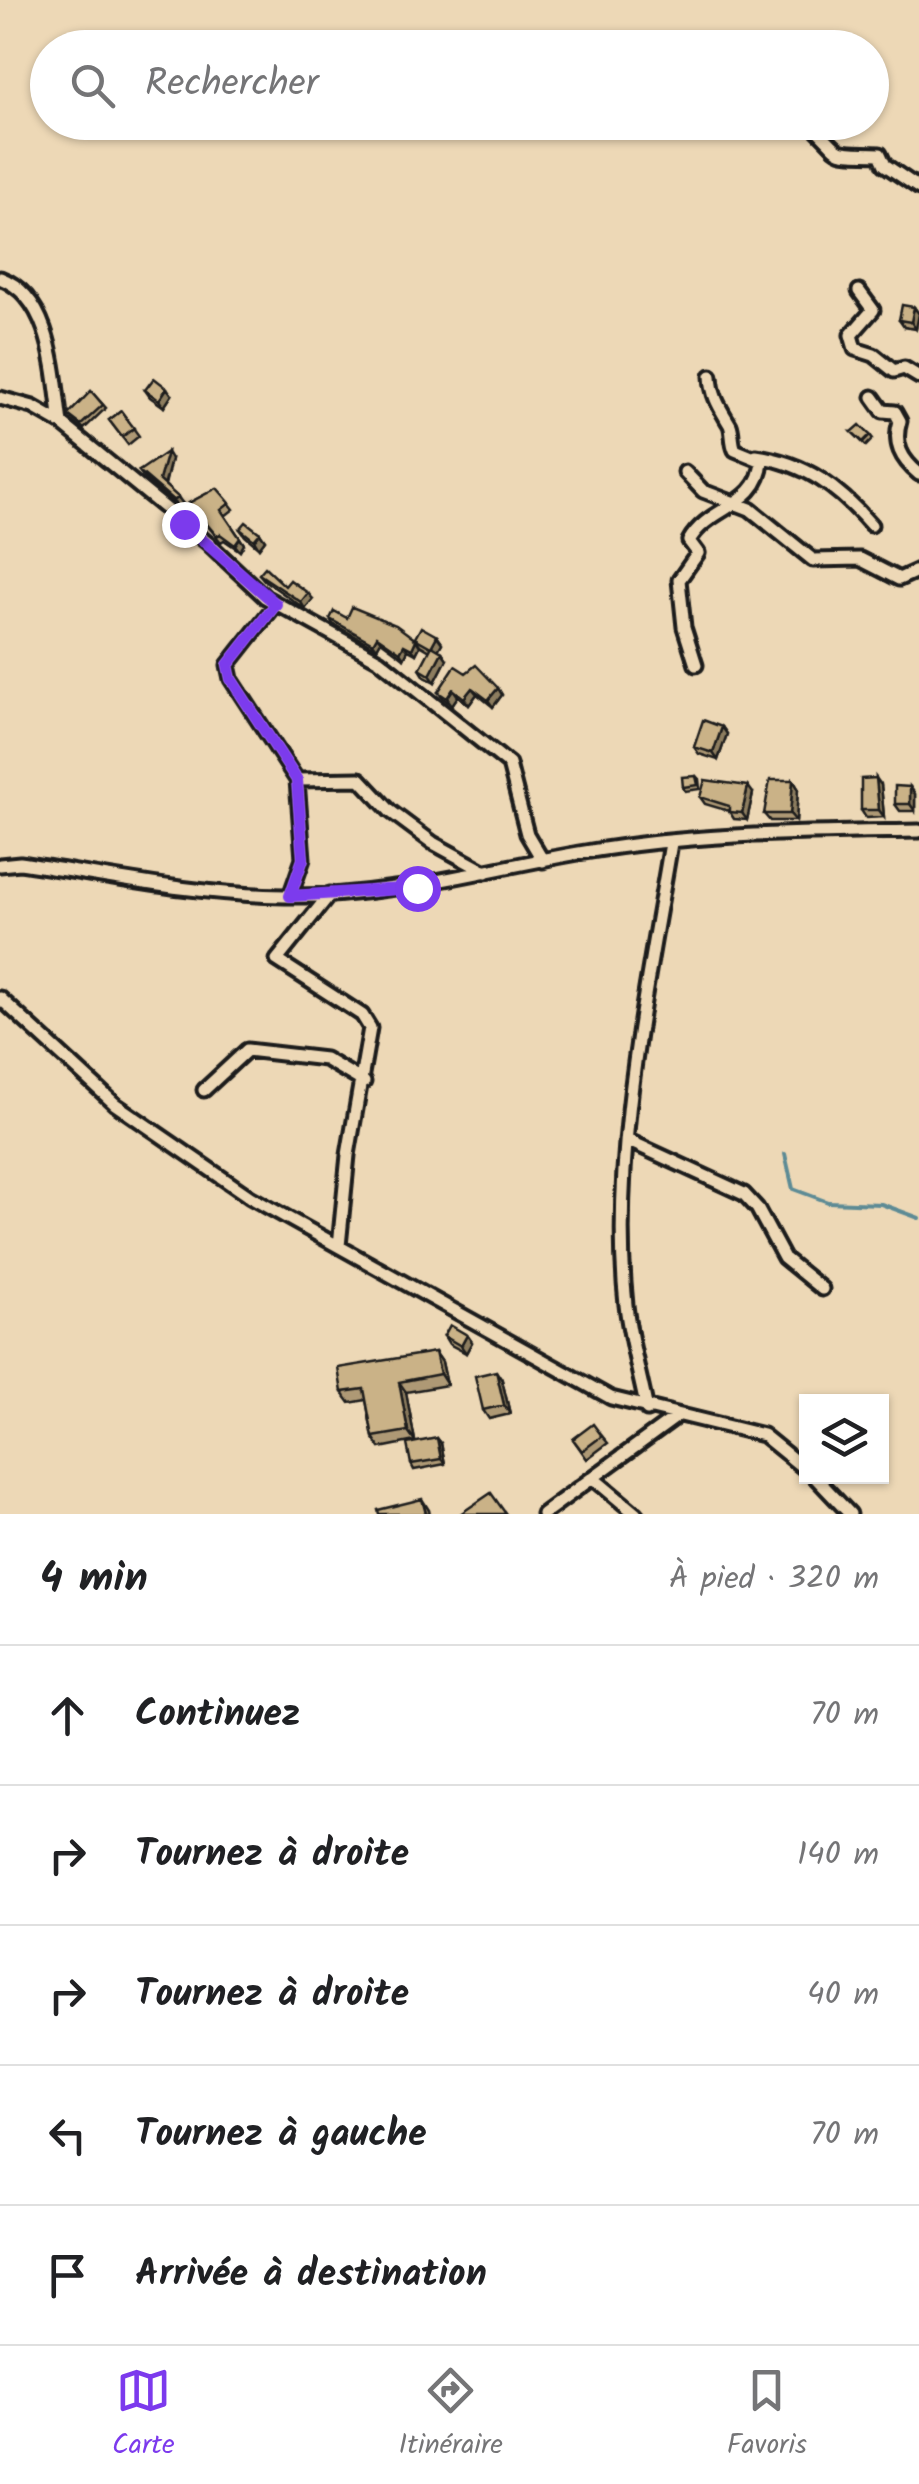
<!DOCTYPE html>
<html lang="fr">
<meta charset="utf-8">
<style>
body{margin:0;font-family:Kalam,sans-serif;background:#f6f6f6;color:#202124}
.controls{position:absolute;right:30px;bottom:30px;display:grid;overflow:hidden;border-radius:0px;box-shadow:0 2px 8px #0004}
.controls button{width:90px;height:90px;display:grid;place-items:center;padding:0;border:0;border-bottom:2px solid #e0e0e0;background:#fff;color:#202124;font:50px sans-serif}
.stop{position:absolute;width:30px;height:30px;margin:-22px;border:8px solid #7c3aed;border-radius:50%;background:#fff}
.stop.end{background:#7c3aed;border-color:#fff;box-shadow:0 2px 10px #0008}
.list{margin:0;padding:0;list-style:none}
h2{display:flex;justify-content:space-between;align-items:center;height:130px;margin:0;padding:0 40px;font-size:42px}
h2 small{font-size:32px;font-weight:400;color:#757577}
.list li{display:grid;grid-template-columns:65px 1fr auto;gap:30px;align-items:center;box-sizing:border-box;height:140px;padding:0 40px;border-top:2px solid #e0e0e0}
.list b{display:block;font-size:38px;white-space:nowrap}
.list em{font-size:32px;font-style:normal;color:#757577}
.icon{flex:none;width:55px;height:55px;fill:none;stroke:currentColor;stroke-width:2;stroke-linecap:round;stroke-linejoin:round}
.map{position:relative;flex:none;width:919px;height:1514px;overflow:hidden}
.search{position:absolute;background:#fff;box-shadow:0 2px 8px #0004;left:30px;right:30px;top:30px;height:110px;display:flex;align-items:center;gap:25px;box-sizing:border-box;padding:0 35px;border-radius:55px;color:#757577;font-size:38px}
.sheet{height:830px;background:#fff}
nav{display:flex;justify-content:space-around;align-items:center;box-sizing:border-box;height:140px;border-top:2px solid #e0e0e0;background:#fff;font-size:28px;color:#757577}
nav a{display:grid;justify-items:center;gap:5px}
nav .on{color:#7c3aed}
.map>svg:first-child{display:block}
</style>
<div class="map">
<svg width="919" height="1514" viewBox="0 0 919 1514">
<rect width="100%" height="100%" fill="#edd8b6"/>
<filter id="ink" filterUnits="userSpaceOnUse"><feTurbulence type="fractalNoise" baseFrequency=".01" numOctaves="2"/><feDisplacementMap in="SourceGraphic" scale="20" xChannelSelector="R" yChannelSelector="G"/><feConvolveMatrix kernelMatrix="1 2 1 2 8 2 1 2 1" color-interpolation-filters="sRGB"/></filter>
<g filter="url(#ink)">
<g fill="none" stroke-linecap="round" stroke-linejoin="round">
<path stroke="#5d8b95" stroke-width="4" d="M 785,1154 L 793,1189 L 828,1202 L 881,1204 L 919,1218"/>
<g stroke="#1c1c1c" stroke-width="19">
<path id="minor" d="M 786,122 L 788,128 L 810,123 C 847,157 826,152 880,154 L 885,165 L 919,188
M 0,278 C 53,298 54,376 61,423
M 859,291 L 873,310 L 851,335 L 855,349 L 874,355 L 894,371 L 904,368 L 919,377
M 873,397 L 883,411 L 895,412 L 900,421 C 893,444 901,459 919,474
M 0,398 L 33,407 L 61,423 L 209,544 L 265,597 L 379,660 L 509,764 L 527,834 L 543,861
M 756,456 C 806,463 839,488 871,525
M 685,472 L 703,491 L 750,509 L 813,560 L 860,559 L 899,579 L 919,570
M 276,604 L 228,665 L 231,679 L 297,780 L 303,859 L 290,896
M 696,665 L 684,627 L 679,580 L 698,553 L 689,541 C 709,505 759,507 762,461 L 735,450 C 731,442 733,432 730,425 C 720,408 712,397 711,376
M 297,780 L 360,779 L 390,811 L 433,843 L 486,872
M 0,865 L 20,863 C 107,876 196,895 285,896 C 388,898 484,869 585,852 C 695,833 808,833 919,831
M 330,894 L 277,960 L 362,1015 L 370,1028 L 348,1155 L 339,1246
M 0,998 L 115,1104 L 250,1197 L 611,1398 L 763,1435 L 806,1470
M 204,1090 L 247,1050 L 325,1059 L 364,1082
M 629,1141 L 744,1194 L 757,1208 L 784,1258 L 822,1289
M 647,1410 C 640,1375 630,1340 626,1305 C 610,1158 647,988 671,843
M 814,1476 L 850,1514
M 593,1478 L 636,1514
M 543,1514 L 677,1416"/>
</g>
<use href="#minor" stroke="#edd8b6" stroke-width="11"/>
</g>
<path fill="#ae9974" stroke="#1c1c1c" stroke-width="2.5" d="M 914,307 L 919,314 L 916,329 L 904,327 L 899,320 Z
M 145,390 L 172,395 L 164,407 L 150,397 Z
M 91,391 L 106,408 L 84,429 L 68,415 Z
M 121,411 L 139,436 L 128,445 L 109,420 Z
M 852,432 L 870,435 L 873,439 L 866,446 Z
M 171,459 L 165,485 L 183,504 L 179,508 L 144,478 L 139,471 Z
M 217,488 L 234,509 L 225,516 L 244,544 L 240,551 L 224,540 L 221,542 L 189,503 Z
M 240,529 L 260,533 L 265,540 L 259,548 L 245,536 Z
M 259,574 L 285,586 L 313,599 L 305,609 L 264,580 Z
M 347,618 L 420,646 L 416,654 L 408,650 L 404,658 L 381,641 L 377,648 L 333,624 L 330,619 Z
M 437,636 L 442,643 L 438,650 L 442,652 L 447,659 L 435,682 L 425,677 L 420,669 L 430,651 L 420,645 L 415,638 Z
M 466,673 L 498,688 L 502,695 L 493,707 L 477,694 L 469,705 L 458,696 L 452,705 L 443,698 L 438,692 Z
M 722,727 L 727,734 L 718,760 L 699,754 L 694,747 Z
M 696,776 L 699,779 L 700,789 L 685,791 L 683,787 Z
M 793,780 L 798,788 L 796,821 L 770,821 L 764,814 Z
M 881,785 L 884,817 L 866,818 L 861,810 Z
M 910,787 L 915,794 L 915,811 L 900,811 L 895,804 Z
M 753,793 L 747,820 L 734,819 L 729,811 L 705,804 L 700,797 Z
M 467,1335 L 472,1342 L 466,1353 L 449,1344 L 444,1336 Z
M 435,1352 L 442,1362 L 447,1385 L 406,1392 L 415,1441 L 380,1448 L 373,1437 L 366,1400 L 350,1403 L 342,1392 Z
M 502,1380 L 510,1414 L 489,1419 L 483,1410 Z
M 602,1436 L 608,1443 L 587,1459 L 573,1439 Z
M 437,1438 L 441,1443 L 445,1464 L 414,1470 L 411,1464 Z"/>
<path fill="#8d7d5e" stroke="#1c1c1c" stroke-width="2.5" d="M 914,307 L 919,314 L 916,329 L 911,322 Z
M 167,388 L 172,395 L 164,407 L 159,400 Z
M 167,452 L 171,459 L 164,487 L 159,480 Z
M 178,497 L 183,504 L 179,508 L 174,501 Z
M 221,510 L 244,544 L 240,551 L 235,545 Z
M 260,533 L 265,540 L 259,548 L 254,540 Z
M 308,593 L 313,599 L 305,609 L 301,602 Z
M 377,636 L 381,641 L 377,648 L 373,643 Z
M 437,636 L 442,643 L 436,654 L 431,647 Z
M 416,640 L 420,646 L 416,654 L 412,649 Z
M 404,645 L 408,650 L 404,658 L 400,652 Z
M 442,652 L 447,659 L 435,682 L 430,675 Z
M 472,688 L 477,694 L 469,705 L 464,698 Z
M 498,688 L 502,695 L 493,707 L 488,700 Z
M 453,689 L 458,696 L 452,705 L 447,698 Z
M 722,727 L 727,734 L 718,760 L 713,753 Z
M 876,778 L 881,785 L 884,817 L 879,810 Z
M 793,780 L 798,788 L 796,821 L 790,814 Z
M 748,786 L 753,793 L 747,820 L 742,813 Z
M 910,787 L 915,794 L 915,811 L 910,804 Z
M 467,1335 L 472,1342 L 466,1353 L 461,1346 Z
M 435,1352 L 442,1362 L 447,1385 L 440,1374 Z
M 496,1371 L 502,1380 L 510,1414 L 504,1405 Z
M 399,1382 L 406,1392 L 415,1441 L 408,1431 Z
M 437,1438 L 441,1443 L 445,1464 L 441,1459 Z
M 422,1499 L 429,1510 L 430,1514 L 426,1514 Z"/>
<path fill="#cab287" stroke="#1c1c1c" stroke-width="2.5" d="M 902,305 L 914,307 L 911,322 L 899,320 Z
M 154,378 L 167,388 L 159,400 L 145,390 Z
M 91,391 L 103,405 L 81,425 L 68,415 Z
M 121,411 L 134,428 L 122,437 L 109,420 Z
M 860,425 L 870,435 L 863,442 L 852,432 Z
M 167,452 L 159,480 L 178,497 L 174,501 L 139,471 Z
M 217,488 L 230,503 L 221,510 L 240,538 L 235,545 L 220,534 L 217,536 L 189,503 Z
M 246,522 L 260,533 L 254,540 L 240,529 Z
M 265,567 L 285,586 L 290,580 L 308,593 L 301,602 L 259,574 Z
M 352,607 L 396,625 L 416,640 L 412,649 L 404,645 L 400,652 L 377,636 L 373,643 L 330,619 L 334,611 L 347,618 Z
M 421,627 L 437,636 L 431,647 L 415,638 Z
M 432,646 L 442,652 L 430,675 L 420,669 Z
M 476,665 L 498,688 L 488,700 L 472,688 L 464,698 L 453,689 L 447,698 L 438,692 L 455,666 L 466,673 Z
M 703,720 L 722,727 L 713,753 L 694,747 Z
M 696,776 L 698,785 L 683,787 L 682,777 Z
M 876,778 L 879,810 L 861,810 L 861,779 Z
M 705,780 L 748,786 L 742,813 L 729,812 L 729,806 L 700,797 Z
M 770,780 L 793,780 L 790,814 L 764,814 Z
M 895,786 L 910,787 L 910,804 L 895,804 Z
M 450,1325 L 467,1335 L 461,1346 L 444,1336 Z
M 435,1352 L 440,1374 L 399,1382 L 408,1431 L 373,1437 L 364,1389 L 342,1392 L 338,1368 Z
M 496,1371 L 504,1405 L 483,1410 L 475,1376 Z
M 593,1424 L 602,1436 L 582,1451 L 573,1439 Z
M 437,1438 L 441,1459 L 411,1464 L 407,1444 Z
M 491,1493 L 506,1514 L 460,1514 Z
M 422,1499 L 426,1514 L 379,1514 L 378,1510 Z"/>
</g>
<g fill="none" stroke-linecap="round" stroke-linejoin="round" filter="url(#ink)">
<path stroke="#7c3aed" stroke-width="12" d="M 184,524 L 276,604 L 228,665 L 231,679 L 297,780 L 303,859 L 290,896 L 417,888"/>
</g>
</svg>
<div class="controls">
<button><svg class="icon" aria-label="layers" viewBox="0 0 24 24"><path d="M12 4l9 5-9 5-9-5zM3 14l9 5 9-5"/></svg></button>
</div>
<div class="stop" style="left:417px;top:888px"></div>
<div class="stop end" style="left:184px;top:524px"></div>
<div class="search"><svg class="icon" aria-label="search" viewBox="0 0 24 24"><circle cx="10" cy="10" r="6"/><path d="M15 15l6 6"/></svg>Rechercher</div>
</div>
<section class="sheet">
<h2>4 min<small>À pied · 320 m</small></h2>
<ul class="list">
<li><svg class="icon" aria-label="ahead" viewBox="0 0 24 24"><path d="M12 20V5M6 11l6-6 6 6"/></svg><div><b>Continuez</b></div><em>70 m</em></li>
<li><svg class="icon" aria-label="right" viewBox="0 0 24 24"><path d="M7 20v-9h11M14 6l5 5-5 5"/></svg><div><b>Tournez à droite</b></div><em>140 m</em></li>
<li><svg class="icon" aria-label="right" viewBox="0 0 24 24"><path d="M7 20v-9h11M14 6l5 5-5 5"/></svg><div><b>Tournez à droite</b></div><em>40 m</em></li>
<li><svg class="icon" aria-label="left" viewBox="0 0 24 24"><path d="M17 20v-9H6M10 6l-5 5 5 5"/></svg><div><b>Tournez à gauche</b></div><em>70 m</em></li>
<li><svg class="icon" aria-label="arrive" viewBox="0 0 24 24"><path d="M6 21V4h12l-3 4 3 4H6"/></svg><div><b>Arrivée à destination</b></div></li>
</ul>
</section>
<nav>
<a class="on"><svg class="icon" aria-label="map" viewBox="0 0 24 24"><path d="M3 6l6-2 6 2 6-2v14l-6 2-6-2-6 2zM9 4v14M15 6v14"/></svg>Carte</a>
<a><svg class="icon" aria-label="directions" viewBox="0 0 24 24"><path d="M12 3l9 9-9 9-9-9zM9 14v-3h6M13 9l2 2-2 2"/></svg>Itinéraire</a>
<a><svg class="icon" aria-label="saved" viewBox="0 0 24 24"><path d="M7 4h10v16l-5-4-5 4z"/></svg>Favoris</a>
</nav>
